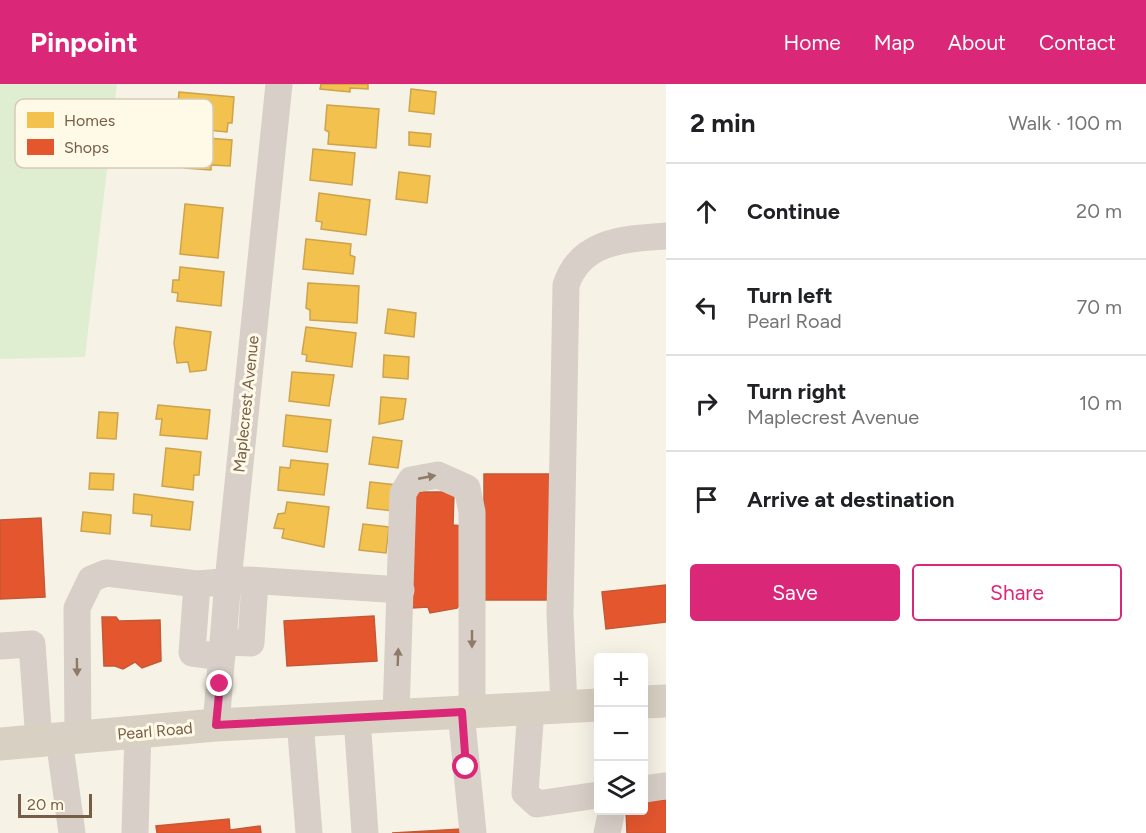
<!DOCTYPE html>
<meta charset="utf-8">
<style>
body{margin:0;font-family:Figtree,sans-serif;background:#f2f2f2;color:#202124}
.controls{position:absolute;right:18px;bottom:18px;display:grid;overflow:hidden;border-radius:6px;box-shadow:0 6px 24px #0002}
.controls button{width:54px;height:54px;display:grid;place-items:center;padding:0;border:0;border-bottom:2px solid #e0e0e0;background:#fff;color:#202124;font:30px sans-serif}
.scale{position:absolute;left:18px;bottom:15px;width:74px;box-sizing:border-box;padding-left:6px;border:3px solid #765d46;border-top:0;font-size:16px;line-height:21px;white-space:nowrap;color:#765d46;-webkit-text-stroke:4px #fff9e8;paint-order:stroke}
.stop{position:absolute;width:18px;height:18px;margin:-14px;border:4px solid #db2777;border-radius:50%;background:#fff}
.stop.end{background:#db2777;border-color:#fff;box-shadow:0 2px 6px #0008}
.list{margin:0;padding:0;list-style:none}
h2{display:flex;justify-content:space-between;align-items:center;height:78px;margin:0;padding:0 24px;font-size:26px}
h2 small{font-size:20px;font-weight:400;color:#757577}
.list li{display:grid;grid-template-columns:39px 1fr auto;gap:18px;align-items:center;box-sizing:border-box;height:96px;padding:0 24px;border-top:2px solid #e0e0e0}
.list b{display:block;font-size:22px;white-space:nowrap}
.list p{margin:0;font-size:20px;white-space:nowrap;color:#757577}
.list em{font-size:20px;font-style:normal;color:#757577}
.actions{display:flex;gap:12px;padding:18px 24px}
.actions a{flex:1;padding:14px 0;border:2px solid #db2777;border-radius:6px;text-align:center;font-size:21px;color:#db2777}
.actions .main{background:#db2777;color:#fff}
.icon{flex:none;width:33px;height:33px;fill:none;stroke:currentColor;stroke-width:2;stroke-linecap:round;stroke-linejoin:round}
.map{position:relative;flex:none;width:666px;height:749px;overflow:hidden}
header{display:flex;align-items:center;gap:36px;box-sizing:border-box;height:84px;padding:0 30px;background:#db2777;color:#fff}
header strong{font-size:28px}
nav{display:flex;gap:33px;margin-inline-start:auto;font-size:21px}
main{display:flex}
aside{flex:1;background:#fff}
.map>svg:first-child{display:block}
</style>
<header>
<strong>Pinpoint</strong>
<nav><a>Home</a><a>Map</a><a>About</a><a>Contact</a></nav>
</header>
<main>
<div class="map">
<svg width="666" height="749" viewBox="0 0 666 749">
<rect width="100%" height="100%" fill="#f7f2e6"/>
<path fill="#dfeed0" d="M 0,0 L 117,0 L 85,273 L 0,275 Z"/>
<path fill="#f2c14e" stroke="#cda34c" stroke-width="1.5" d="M 321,0 L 368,0 L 368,5 L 350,4 L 350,8 L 320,5 Z
M 411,5 L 436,8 L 434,30 L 409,27 Z
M 179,8 L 234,13 L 232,39 L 228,39 L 227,48 L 176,43 Z
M 327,21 L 379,25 L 376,64 L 328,60 L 329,48 L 325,46 Z
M 409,48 L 431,50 L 430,63 L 409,61 Z
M 194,53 L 232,56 L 230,82 L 211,81 L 211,86 L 185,84 L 187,62 L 194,63 Z
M 313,65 L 355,69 L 352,101 L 310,96 Z
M 399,88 L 430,92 L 427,119 L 396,115 Z
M 319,109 L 370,116 L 366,151 L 321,145 L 322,138 L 316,137 Z
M 185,120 L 223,124 L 218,174 L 180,170 Z
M 306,155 L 351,160 L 350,171 L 355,173 L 353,190 L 303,185 Z
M 180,183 L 224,188 L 221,222 L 177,217 L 178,209 L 172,208 L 173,196 L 179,196 Z
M 308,199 L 359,202 L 357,239 L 310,236 L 310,226 L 306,224 Z
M 388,225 L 416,229 L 414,253 L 385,249 Z
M 176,243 L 211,248 L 206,286 L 190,288 L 188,278 L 177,279 L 174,259 Z
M 306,243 L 356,249 L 352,283 L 306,277 L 307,271 L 302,270 Z
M 384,271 L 409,273 L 408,295 L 383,293 Z
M 292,288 L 334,291 L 329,322 L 289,317 Z
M 381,313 L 406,315 L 403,335 L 379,340 Z
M 158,321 L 210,326 L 207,355 L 160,351 L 162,335 L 156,335 Z
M 99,328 L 118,329 L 116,355 L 97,354 Z
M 286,331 L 331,336 L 327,368 L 283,362 Z
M 373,353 L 402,357 L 398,384 L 369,380 Z
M 166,364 L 201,368 L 199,391 L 194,391 L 193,406 L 162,402 Z
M 291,376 L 328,380 L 324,411 L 278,406 L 280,383 L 290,384 Z
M 90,389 L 114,390 L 113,406 L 89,405 Z
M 370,398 L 397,401 L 394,427 L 367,424 Z
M 134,410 L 193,418 L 190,446 L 151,442 L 152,431 L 133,429 Z
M 287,418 L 329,423 L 324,463 L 282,454 L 284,445 L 274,444 L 278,430 L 285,429 Z
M 83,428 L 111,431 L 110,450 L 81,447 Z
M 363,440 L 389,443 L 386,469 L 359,466 Z"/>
<path fill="#e4572e" stroke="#c35935" stroke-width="1.5" d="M 484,390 L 556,390 L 556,516 L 484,516 Z
M 412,408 L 454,408 L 453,441 L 463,442 L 464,516 L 457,524 L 430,529 L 428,523 L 412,524 Z
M 41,434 L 45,513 L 0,515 L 0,436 Z
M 666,501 L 666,538 L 606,545 L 602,508 Z
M 374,532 L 377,577 L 287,582 L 284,537 Z
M 102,533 L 116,533 L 119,537 L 160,536 L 161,577 L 142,584 L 135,578 L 123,585 L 115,582 L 104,582 Z
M 666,716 L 666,749 L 627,749 L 626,726 L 644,726 L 644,717 Z
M 229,735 L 230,746 L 260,742 L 261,749 L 157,749 L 156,742 Z
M 462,745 L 462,749 L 392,749 Z"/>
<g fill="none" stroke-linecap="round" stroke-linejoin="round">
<path stroke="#d8d0c8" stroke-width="27" d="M 197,500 L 192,569 L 222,573
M 223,558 L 251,559 L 255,497
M 0,562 L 32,560 L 39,657
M 564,623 L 560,530 L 566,201 C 581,156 625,155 666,152
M 531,624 L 525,709 L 537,720 L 598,711
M 461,628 L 473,749
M 396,632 L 403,409 L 411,396 L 438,391 L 467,404 L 472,428 L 472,628
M 357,634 L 365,749
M 300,637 L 309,749
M 216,641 L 228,497 L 279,0
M 78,653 L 77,524 L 91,495 L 106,489 L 197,500 L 248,496 L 401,506
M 59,655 L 72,749
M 644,705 L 666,702
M 135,749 L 138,648
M 607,749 L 612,726"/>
<path stroke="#d8d0c2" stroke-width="33" d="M 644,618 L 666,617
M 0,660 L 216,641 L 598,621"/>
</g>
<defs><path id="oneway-solid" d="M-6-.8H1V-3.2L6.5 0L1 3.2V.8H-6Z" transform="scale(1.5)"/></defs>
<g fill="#8e7a66">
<use href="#oneway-solid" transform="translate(427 393) rotate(-11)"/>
<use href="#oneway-solid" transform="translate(472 555) rotate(90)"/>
<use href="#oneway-solid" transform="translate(398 573) rotate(-88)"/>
<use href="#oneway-solid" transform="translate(77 583) rotate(89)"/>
</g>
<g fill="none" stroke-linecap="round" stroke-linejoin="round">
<path stroke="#db2777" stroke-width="8" d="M 220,600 L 216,641 L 462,628 L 466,683"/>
</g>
<g text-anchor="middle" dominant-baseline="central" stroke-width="6" stroke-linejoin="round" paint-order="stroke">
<g font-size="16" fill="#765d46" stroke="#fff9e8">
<text transform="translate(246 320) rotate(-84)">Maplecrest Avenue</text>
<text transform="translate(155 647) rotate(-5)">Pearl Road</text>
</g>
</g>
<rect x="15" y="15" width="198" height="69" rx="9" fill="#fff9e8" stroke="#d6cab7" stroke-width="1.5"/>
<rect x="27" y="28" width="27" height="16" fill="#f2c14e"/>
<rect x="27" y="55" width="27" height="16" fill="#e4572e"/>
<g font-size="16" fill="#765d46">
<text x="64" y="42">Homes</text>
<text x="64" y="69">Shops</text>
</g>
</svg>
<div class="controls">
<button>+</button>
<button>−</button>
<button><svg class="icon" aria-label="layers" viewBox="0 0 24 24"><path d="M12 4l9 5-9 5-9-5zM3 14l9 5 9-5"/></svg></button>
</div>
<div class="scale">20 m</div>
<div class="stop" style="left:466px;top:683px"></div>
<div class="stop end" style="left:220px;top:600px"></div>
</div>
<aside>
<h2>2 min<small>Walk · 100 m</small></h2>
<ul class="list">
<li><svg class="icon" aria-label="ahead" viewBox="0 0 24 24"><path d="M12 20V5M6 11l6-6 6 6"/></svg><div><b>Continue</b></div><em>20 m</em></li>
<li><svg class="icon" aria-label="left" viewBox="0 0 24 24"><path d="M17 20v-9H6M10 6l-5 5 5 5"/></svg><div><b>Turn left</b><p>Pearl Road</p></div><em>70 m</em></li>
<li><svg class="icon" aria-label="right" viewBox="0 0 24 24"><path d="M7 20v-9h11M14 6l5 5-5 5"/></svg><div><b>Turn right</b><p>Maplecrest Avenue</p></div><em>10 m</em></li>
<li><svg class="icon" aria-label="arrive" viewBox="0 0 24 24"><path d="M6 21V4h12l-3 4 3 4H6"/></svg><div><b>Arrive at destination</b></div></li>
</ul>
<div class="actions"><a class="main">Save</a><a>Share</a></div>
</aside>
</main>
